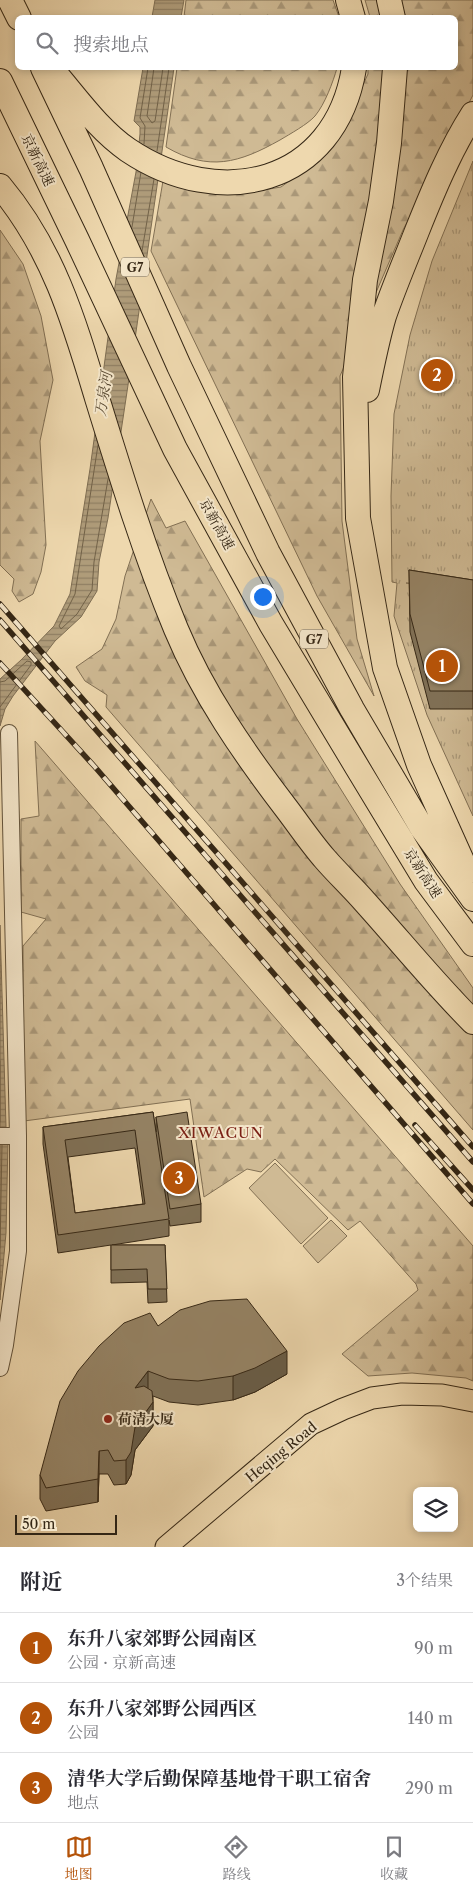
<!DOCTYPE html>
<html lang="zh">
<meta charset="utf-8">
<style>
body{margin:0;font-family:"Libre Caslon Text","Noto Serif SC",serif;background:#f2f2f3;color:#2b2b33}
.controls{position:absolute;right:15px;bottom:15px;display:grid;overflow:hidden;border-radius:8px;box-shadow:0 2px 8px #0003}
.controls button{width:45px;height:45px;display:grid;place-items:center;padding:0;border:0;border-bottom:1px solid #e1e1e2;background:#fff;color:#2b2b33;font:25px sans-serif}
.scale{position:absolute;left:15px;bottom:12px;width:102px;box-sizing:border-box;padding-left:5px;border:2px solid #352715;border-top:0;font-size:14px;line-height:18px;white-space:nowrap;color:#352715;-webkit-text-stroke:4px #f4e6ca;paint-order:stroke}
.you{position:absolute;left:262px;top:596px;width:18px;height:18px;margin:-12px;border:4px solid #fff;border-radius:50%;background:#1a73e8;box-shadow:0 0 0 8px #1a73e833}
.badge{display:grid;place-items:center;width:32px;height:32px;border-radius:50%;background:#b45309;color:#fff;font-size:16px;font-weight:700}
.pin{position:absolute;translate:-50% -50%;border:2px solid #fff;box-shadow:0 1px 5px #0006}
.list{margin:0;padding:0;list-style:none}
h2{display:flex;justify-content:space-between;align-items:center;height:65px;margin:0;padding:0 20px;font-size:21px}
h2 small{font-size:16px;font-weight:400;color:#7c7c81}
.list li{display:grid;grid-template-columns:32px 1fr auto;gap:15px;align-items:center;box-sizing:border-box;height:70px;padding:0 20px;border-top:1px solid #e1e1e2}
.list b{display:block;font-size:19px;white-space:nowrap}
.list p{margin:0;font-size:16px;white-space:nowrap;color:#7c7c81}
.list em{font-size:16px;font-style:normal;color:#7c7c81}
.icon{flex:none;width:28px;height:28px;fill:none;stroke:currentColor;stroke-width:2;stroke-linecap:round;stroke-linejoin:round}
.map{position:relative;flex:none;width:473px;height:1547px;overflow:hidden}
.search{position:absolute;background:#fff;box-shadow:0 2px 8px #0003;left:15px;right:15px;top:15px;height:55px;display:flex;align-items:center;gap:12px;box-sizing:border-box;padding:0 18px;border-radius:8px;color:#7c7c81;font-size:19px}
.sheet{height:275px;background:#fff}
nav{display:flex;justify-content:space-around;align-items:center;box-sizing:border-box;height:70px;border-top:1px solid #e1e1e2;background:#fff;font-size:14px;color:#7c7c81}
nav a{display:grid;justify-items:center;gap:2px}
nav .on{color:#b45309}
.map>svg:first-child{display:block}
</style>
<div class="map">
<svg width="473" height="1547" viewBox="0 0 473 1547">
<defs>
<pattern id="forest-firs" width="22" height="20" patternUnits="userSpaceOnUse" patternTransform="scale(1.25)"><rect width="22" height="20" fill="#cfba94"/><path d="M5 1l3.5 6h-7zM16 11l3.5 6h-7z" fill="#a99778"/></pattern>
<pattern id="park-tufts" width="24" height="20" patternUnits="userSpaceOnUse" patternTransform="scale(1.25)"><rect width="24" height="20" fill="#cfba94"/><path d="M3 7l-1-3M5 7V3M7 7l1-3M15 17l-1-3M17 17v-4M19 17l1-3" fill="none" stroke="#a99778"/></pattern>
<pattern id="water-rules" width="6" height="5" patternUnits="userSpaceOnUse" patternTransform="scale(1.25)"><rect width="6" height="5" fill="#af9c7a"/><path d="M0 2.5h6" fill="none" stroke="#8f7f63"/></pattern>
</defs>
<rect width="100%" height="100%" fill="#eed8ae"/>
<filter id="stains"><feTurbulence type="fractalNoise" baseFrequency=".004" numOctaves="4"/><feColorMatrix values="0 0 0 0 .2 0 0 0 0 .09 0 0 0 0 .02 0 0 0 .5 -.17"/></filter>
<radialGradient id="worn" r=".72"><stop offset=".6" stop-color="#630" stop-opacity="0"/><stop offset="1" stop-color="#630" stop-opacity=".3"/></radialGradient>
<path fill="#cfba94" stroke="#827054" d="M 275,1163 L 328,1218 L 301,1244 L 249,1188 Z
M 331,1220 L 347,1236 L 318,1263 L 303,1246 Z"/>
<path fill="url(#forest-firs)" stroke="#827054" d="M 186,0 L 333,0 L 339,17 L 184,17 Z
M 365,0 L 473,0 L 473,95 L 403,230 L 340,376 L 342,521 L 357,639 L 374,696 L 317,596 L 151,251 L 164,175 L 206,191 L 240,194 L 281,187 L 314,163 L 341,132 L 368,74 L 368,68 L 456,68 L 456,18 L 370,17 Z
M 177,68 L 337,68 C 333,82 325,104 315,116 C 308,124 290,134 280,140 C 239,163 209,172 166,147 Z
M 0,230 L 23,264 L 41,316 L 53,380 L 40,441 L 46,545 L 41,572 L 33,594 L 19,602 L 12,591 L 14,579 L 0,565 Z
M 151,499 L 166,528 L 185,521 L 297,719 L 400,884 L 473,988 L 473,1130 L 106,707 L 107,695 L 85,681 L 76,667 L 102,649 L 116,619 L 125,576 Z
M 35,741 L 473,1246 L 473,1381 L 466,1378 L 412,1373 L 368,1376 L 342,1354 L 418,1290 L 416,1284 L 360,1221 L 348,1230 L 275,1159 L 261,1172 L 247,1169 L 204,1197 L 190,1099 L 24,1121 L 23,946 L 46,919 L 21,912 L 21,819 L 39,816 Z"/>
<path fill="url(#park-tufts)" stroke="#827054" d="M 473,161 L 473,586 L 406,583 L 473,592 L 473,816 L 427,715 L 394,616 L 397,583 L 392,582 L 391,496 L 394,414 L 410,335 L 432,261 Z"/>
<path fill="url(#water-rules)" stroke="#7e6d52" d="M 155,0 L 184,0 L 181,17 L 152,17 Z
M 143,68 L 174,68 L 136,332 L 108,518 L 99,562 L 97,591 L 81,617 L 55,641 L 13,696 L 5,709 L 0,726 L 0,679 L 21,660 L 54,626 L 70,594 L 90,469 L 116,279 L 136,172 L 140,134 L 140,127 L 134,121 Z
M 0,925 L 6,1127 L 0,1127 Z
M 0,1140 L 8,1140 L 6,1233 L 0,1300 Z"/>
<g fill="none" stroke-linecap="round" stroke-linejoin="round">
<path stroke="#726248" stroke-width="1" d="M 154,68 L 147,116 L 152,123 L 155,121 L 163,68
M 144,144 L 145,126 L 140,118 L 148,68
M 157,151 L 169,68
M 132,227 L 141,172
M 142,251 L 154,179
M 98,445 L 75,594 L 59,626 L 61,629 L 77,614 L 92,590 L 94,562 L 108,479
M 0,682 L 5,681 L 27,661 L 31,662 L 31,665 L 0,707
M 0,1061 L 0,1122
M 0,1248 L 2,1145"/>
<g stroke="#63533b" stroke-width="18">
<path id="minor" d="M 0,1136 L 18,1136
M 0,1368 L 5,1345 L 18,1251 L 18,1136 L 9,733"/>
</g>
<g stroke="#352715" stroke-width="23">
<path id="major" d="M 166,1547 L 311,1424 L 343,1409 L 372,1398 L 402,1394 L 442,1395 L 473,1401"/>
</g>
<g stroke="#352715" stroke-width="26">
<path id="highway" d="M 10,0 L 19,18
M 348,0 L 353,18
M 389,0 L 393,18
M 43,68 L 91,168 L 179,366 L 268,553 L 352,709 L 422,828 L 473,899
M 395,68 L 389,143 L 381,201 L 365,280 L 355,377 L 358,518 L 385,668 L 419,765 L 467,872
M 55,73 C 78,100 99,130 128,150 C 220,212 335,185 354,68
M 0,81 L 77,240 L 175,449 L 271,624 L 357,767 L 426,881 L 473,944
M 0,186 C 53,249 74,321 97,398 C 121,476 145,554 176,629 C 203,694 244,753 286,808 C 299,825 311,843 325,859 C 338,874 352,887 365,902 C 401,942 435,984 473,1022
M 367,390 C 372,365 377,340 384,316 C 394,287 406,259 417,231 C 433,191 450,150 473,114"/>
</g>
<use href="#minor" stroke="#f4e6ca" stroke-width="16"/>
<use href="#major" stroke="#eed8ae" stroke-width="21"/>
<use href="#highway" stroke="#eed8ae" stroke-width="24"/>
<g stroke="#352715" stroke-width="5.5">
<path id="rail" d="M 0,604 L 473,1147
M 0,620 L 473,1162
M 0,663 L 95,767 L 473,1204
M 415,1125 L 473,1190"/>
</g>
<use href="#rail" stroke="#f4e6ca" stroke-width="4" stroke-dasharray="11" stroke-linecap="butt"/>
</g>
<path fill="#807157" stroke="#352715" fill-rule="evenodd" d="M 409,570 L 473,580 L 473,709 L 430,709 L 410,632 Z
M 153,1112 L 156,1132 L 156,1117 L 201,1204 L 201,1222 L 170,1226 L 169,1220 L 169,1236 L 112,1245 L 165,1245 L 167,1302 L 148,1303 L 147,1282 L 111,1283 L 111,1245 L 58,1253 L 43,1144 L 43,1127 ZM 135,1148 L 143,1204 L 75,1213 L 68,1157 Z
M 158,1326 L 287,1374 L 255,1392 L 233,1400 L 198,1405 L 169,1402 L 153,1396 L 153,1426 L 135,1450 L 131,1475 L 126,1484 L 114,1485 L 108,1474 L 99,1474 L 98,1502 L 46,1511 L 40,1499 L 40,1475 Z"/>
<path fill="#685c47" stroke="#352715" d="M 287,1351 L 287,1374 L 255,1392 L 233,1400 L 233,1376 Z
M 148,1371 L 148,1394 L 135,1388 Z
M 153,1402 L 153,1426 L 135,1450 L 131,1475 L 126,1484 L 126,1460 L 135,1427 Z
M 99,1451 L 99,1474 L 98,1502 L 98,1479 Z"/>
<path fill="#958365" stroke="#352715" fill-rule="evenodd" d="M 409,570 L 473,580 L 473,691 L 430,691 L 410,614 Z
M 153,1112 L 169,1219 L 58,1235 L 43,1127 ZM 135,1130 L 145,1204 L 75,1213 L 65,1140 Z
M 187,1112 L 201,1204 L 170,1209 L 156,1117 Z
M 111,1245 L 165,1245 L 167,1289 L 148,1289 L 147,1269 L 111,1270 Z
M 247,1299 L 287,1351 L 255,1368 L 233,1376 L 198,1381 L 169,1379 L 148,1371 L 135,1388 L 144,1386 L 152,1391 L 153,1402 L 135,1427 L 131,1452 L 126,1460 L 114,1461 L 108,1450 L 99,1451 L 98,1479 L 46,1488 L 40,1475 L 60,1401 L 78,1371 L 99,1346 L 124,1323 L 150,1313 L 158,1326 L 180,1310 L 210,1301 Z"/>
<circle fill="#8f2418" stroke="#f4e6ca" stroke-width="2" cx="108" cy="1419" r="5"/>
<g text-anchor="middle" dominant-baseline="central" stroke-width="4" stroke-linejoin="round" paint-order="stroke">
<g fill="#f4e6ca" stroke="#6e604b" stroke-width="1">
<rect x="121" y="257.5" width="28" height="19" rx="4"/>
<rect x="300" y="629.5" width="28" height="19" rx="4"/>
</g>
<g font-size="12" font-weight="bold" fill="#352715">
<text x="135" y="267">G7</text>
<text x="314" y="639">G7</text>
</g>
<g font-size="14" fill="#352715" stroke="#f4e6ca">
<text transform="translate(38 160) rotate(64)">京新高速</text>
<text transform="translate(217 524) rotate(61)">京新高速</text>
<text transform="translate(423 873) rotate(57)">京新高速</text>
<text transform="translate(281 1452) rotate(-39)">Heqing Road</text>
</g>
<g font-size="14" font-weight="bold" fill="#352715" stroke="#f4e6ca" text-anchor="start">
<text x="118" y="1419">荷清大厦</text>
</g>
<g font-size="15" font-style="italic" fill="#5a4a33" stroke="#f4e6ca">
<text transform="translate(103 394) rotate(-81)">万泉河</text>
</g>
<g font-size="15" letter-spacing="1" fill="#7a1f14" stroke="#f4e6ca">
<text x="221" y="1132">XIWACUN</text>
</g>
</g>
<rect width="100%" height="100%" filter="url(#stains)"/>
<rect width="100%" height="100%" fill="url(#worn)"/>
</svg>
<div class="controls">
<button><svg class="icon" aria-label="layers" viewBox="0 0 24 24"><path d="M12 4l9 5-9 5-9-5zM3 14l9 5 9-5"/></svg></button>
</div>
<div class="scale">50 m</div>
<div class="you"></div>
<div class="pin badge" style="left:442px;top:666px">1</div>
<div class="pin badge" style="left:437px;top:375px">2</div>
<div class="pin badge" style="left:179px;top:1178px">3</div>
<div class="search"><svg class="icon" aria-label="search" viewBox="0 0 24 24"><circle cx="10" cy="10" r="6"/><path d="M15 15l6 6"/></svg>搜索地点</div>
</div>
<section class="sheet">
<h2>附近<small>3个结果</small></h2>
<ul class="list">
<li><span class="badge">1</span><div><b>东升八家郊野公园南区</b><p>公园 · 京新高速</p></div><em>90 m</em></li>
<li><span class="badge">2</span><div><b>东升八家郊野公园西区</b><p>公园</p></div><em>140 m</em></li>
<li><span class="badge">3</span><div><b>清华大学后勤保障基地骨干职工宿舍</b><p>地点</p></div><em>290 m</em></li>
</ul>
</section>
<nav>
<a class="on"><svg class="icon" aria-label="map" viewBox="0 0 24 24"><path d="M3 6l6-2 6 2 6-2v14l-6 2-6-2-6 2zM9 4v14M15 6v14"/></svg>地图</a>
<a><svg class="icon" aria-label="directions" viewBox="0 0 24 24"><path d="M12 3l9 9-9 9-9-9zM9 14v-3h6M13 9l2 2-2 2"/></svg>路线</a>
<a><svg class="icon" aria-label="saved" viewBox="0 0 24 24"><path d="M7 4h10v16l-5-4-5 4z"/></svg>收藏</a>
</nav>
